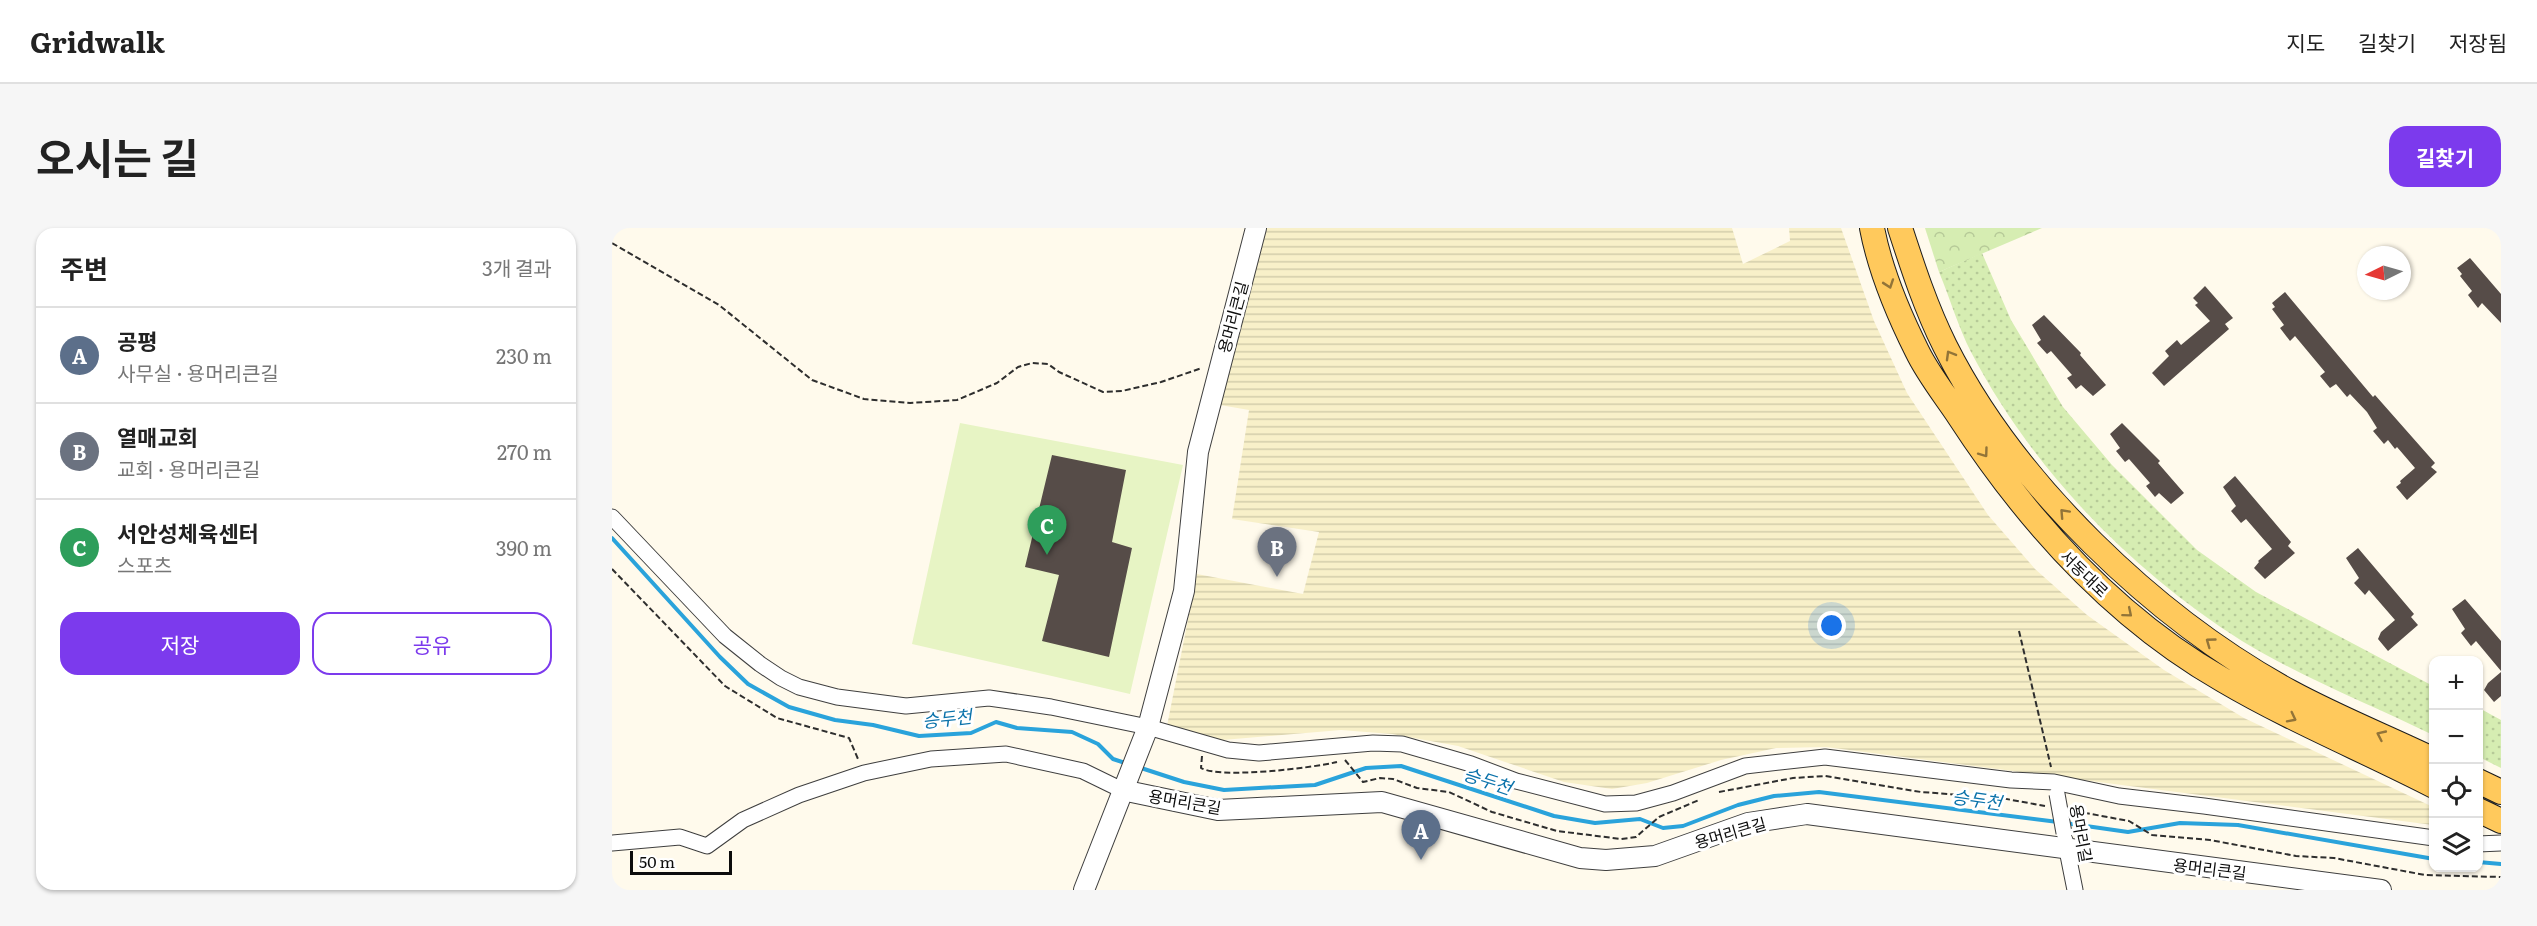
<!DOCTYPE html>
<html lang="ko">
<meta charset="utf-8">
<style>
body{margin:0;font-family:Literata,"Noto Sans KR",serif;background:#f6f6f6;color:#222}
.controls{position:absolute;right:18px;bottom:18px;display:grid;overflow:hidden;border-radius:12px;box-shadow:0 2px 4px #0004}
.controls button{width:54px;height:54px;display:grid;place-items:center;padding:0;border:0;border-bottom:2px solid #e0e0e0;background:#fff;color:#222;font:30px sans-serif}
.compass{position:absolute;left:1745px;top:18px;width:54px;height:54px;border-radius:50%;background:#fff;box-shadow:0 2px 4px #0004;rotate:265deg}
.scale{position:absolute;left:18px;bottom:15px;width:102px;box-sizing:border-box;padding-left:6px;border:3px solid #0c0c0c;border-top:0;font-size:16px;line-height:21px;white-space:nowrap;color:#0c0c0c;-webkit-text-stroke:4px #fff;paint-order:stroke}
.you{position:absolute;left:1220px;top:398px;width:21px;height:21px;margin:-15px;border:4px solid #fff;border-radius:50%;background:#1a73e8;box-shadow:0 0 0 9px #1a73e833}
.badge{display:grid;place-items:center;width:39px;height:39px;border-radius:50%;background:#7c3aed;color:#fff;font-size:20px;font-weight:700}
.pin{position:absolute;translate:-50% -50px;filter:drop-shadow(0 2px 3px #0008)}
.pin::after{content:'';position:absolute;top:32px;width:21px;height:18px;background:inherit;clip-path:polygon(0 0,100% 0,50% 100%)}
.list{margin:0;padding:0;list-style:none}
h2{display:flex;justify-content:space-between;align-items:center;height:78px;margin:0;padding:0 24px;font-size:26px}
h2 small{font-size:20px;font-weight:400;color:#767676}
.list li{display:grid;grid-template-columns:39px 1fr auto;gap:18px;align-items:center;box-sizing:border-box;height:96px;padding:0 24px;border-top:2px solid #e0e0e0}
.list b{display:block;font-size:22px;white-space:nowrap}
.list p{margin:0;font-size:20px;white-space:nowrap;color:#767676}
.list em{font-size:20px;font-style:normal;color:#767676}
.actions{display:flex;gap:12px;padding:18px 24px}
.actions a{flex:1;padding:14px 0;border:2px solid #7c3aed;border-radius:18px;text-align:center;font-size:21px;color:#7c3aed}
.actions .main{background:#7c3aed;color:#fff}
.icon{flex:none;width:33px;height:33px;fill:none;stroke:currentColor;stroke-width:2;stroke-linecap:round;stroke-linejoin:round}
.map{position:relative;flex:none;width:1889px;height:662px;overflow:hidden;border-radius:18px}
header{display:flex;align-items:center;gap:36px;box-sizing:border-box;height:84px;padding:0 30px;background:#fff;border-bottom:2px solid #e0e0e0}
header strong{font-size:28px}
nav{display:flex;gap:33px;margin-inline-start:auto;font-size:21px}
.intro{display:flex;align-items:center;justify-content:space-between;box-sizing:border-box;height:144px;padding:0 36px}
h1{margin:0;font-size:42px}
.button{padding:15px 27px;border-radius:18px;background:#7c3aed;color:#fff;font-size:21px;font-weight:700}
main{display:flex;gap:36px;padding:0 36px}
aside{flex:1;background:#fff;border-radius:18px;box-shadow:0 2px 4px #0004}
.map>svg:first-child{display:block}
</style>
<header>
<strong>Gridwalk</strong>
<nav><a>지도</a><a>길찾기</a><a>저장됨</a></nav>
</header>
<div class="intro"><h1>오시는 길</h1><a class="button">길찾기</a></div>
<main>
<aside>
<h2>주변<small>3개 결과</small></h2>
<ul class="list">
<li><span class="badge" style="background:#5c6f8a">A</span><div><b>공평</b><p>사무실 · 용머리큰길</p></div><em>230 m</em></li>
<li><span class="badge" style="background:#6b7280">B</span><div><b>열매교회</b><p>교회 · 용머리큰길</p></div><em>270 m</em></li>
<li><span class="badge" style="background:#2e9e5b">C</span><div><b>서안성체육센터</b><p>스포츠</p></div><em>390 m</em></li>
</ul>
<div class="actions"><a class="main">저장</a><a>공유</a></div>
</aside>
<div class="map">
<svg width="1889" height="662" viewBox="0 0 1889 662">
<defs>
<pattern id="farmland-rules" width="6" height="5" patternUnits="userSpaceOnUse" patternTransform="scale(1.5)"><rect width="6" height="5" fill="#f8f0c9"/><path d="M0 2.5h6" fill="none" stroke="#d3cdab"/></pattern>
<pattern id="grass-dots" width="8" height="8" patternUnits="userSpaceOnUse" patternTransform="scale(1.5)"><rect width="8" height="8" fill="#d6edb2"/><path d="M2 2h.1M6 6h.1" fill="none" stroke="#b6ca98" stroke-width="1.8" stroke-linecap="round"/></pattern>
<pattern id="park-crowns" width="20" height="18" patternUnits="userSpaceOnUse" patternTransform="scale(1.5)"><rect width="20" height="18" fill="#d6edb2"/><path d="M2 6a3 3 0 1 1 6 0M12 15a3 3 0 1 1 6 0" fill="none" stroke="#b6ca98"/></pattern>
</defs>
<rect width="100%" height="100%" fill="#fffaec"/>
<path fill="url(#farmland-rules)" d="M 655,0 L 1120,0 L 1131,36 L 1178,13 L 1177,0 L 1229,0 L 1262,93 L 1295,165 L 1376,287 L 1423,341 L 1475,387 L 1552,442 L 1632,490 L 1821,579 L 1821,597 L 1214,519 L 1164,520 L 1109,532 L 1035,555 L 1000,561 L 952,554 L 846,518 L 780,506 L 729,502 L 611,512 L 555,498 L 585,346 L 691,366 L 707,304 L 620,291 L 637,182 L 608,177 Z"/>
<path fill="url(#grass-dots)" d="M 1370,25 L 1399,92 L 1451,179 L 1500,237 L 1585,322 L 1644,364 L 1821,458 L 1821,507 C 1757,476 1691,450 1630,413 C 1519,343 1420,241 1359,124 C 1346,99 1338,70 1327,44 Z
M 1867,480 L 1889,492 L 1889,540 L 1867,529 Z"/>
<path fill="url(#park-crowns)" d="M 1313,0 L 1430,0 L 1327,44 Z"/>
<path fill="#e7f4c4" d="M 348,195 L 571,237 L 518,466 L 300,416 Z"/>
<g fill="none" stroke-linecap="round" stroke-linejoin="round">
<path stroke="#2aa3db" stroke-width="4" d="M 0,310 L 108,429 L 136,456 L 177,479 L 223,492 L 261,497 L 307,508 L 359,505 L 384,494 L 405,500 L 460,504 L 486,516 L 501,531 L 516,536
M 526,539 L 572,554 L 612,562 L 703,557 L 754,540 L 789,538 L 942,588 L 983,595 L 1028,591 L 1051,600 L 1071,598 L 1126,577 L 1162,568 L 1207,564 L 1446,594
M 1453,595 L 1516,604 L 1568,595 L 1626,597 L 1822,631
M 1866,634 L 1889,636"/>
</g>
<path fill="#564c48" d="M 1858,30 L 1889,66 L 1889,95 L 1870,75 L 1866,80 L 1856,67 L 1860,63 L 1848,48 L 1850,46 L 1845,40 Z
M 1593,58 L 1621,90 L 1613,96 L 1617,101 L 1552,158 L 1540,145 L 1557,128 L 1553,123 L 1565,112 L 1569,117 L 1598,93 L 1583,77 L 1586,75 L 1581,70 Z
M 1673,64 L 1761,169 L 1763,167 L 1823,235 L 1819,239 L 1825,244 L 1795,272 L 1784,259 L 1789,255 L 1788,253 L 1803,240 L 1785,219 L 1783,221 L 1776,212 L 1772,216 L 1761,203 L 1765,200 L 1755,184 L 1738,166 L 1735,169 L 1724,156 L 1718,160 L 1708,148 L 1713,144 L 1683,108 L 1678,113 L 1668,100 L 1672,97 L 1660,81 L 1663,79 L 1660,75 Z
M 1432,87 L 1469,125 L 1468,127 L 1494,157 L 1481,168 L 1469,157 L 1464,161 L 1455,150 L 1460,147 L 1439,123 L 1435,126 L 1425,115 L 1429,112 L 1420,97 Z
M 1510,195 L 1548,233 L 1546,235 L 1572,265 L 1559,276 L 1547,265 L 1543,269 L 1534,258 L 1538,255 L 1517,231 L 1513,234 L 1504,223 L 1508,220 L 1498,206 Z
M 440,227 L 514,242 L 500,314 L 520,320 L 497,429 L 430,413 L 447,347 L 413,339 Z
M 1623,248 L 1679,314 L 1676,318 L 1683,325 L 1653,351 L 1642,340 L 1647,334 L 1646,333 L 1660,321 L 1634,291 L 1629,295 L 1619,283 L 1624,278 L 1611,259 Z
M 1746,320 L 1802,386 L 1799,389 L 1806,397 L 1776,423 L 1766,411 L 1769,404 L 1783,392 L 1757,362 L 1753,367 L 1742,355 L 1747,350 L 1734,330 Z
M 1853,371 L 1889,413 L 1889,443 L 1864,413 L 1859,418 L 1849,405 L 1853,401 L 1840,381 Z
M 1889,444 L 1889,468 L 1882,474 L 1872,462 L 1876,455 Z"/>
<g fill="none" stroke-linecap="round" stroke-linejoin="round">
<g stroke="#3f3f3f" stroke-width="17">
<path id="minor" d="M 0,289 L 113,408 L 148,436 L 169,450 L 187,459 L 225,469 L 294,478 L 377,470 L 439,479 L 536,499 L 616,522 L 647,525 L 761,515 L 790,516 L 859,536 L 904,553 L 993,576 L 1024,575 L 1061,565 L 1133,538 L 1213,529 L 1399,552 L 1442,554 L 1507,568 L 1592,578 L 1822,610
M 1453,612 L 1463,662
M 0,615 L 68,609 L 95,618 L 131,592 L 187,567 L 252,545 L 319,531 L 394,526 L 471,543 L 510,562
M 1866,616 L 1889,615"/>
</g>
<g stroke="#3f3f3f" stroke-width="22">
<path id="tertiary" d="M 510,562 L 606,582 L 770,574 L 968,630 L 994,632 L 1043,628 L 1136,595 L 1195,586 L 1769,662
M 472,662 L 536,499 L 572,363 L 586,224 L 644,0"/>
</g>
<g stroke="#1d1d1d" stroke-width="26">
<path id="primary" d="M 1260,0 C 1268,42 1286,85 1305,123 C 1316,146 1333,167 1347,188 C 1416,294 1501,389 1611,452 C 1679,492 1752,522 1822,558
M 1288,0 C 1301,40 1314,80 1333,118 C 1403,257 1543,390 1678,464 C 1724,489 1774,509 1822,532
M 1866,553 L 1889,564
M 1866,582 L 1889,593"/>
</g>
<path stroke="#2e2e2e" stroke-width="2" stroke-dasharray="6 3" stroke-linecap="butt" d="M 0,15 L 107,77 L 200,152 L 252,171 L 298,175 L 345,172 L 385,155 L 406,139 L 420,135 L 436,136 L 447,144 L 491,164 L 510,163 L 549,154 L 590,140
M 0,341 L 113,458 L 165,490 L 237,510 L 246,531
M 1407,403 L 1439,539
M 590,528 L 589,540 C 608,551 700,540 725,534
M 733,532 L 751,554 L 768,550 L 781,551 L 805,560 L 837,564 L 880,584 L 945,603 L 1009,611 L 1024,609 L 1047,589 L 1087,572
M 1107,564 L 1181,550 L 1213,548 L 1309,564 L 1389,570 L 1433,578
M 1463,583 L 1517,593 L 1540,607 L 1598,612 L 1684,628 L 1722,630 L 1813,647 L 1889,649"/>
<use href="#minor" stroke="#fff" stroke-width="15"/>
<use href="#tertiary" stroke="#fff" stroke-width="20"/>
<use href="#primary" stroke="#ffc95c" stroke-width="24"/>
<g stroke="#3f3f3f" stroke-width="17" stroke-linecap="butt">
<path id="minor-bridge" d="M 1445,566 L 1452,605"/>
</g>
<use href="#minor-bridge" stroke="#fff" stroke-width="15"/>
</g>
<defs><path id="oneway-chevron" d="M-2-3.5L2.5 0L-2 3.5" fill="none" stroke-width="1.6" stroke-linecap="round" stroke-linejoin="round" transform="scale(1.5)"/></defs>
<g stroke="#927438">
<use href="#oneway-chevron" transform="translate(1277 56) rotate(71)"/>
<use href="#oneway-chevron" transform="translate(1338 127) rotate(-120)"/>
<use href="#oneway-chevron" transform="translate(1372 225) rotate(54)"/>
<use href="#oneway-chevron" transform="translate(1452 285) rotate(-133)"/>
<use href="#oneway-chevron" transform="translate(1516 385) rotate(40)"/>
<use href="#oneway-chevron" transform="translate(1598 414) rotate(-144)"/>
<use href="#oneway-chevron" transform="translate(1680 490) rotate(27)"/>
<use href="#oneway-chevron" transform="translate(1769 507) rotate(-155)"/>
</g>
<g text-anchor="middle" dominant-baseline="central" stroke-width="6" stroke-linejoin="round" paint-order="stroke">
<g font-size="16" fill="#0c0c0c" stroke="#fff">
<text transform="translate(620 89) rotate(-75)">용머리큰길</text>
<text transform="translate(1473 345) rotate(44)">서동대로</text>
<text transform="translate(573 573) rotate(10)">용머리큰길</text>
<text transform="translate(1118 604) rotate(-16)">용머리큰길</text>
<text transform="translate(1470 605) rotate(80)">용머리길</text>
<text transform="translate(1598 640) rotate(7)">용머리큰길</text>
</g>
<g font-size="18" font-style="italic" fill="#0a72aa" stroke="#fff">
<text transform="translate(335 490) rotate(-6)">승두천</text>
<text transform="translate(876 552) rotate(18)">승두천</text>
<text transform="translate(1365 571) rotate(8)">승두천</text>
</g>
</g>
</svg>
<div class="controls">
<button>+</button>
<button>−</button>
<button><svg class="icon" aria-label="locate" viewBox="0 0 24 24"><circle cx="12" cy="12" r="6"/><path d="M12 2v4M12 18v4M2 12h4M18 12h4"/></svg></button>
<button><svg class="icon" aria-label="layers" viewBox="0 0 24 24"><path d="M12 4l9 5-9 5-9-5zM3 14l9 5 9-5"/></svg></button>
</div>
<svg class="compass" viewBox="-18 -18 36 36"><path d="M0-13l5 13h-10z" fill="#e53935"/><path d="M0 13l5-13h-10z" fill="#767676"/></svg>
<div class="scale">50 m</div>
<div class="you"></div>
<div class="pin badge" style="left:809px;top:632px;background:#5c6f8a">A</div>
<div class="pin badge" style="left:665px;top:349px;background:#6b7280">B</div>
<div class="pin badge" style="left:435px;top:327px;background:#2e9e5b">C</div>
</div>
</main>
